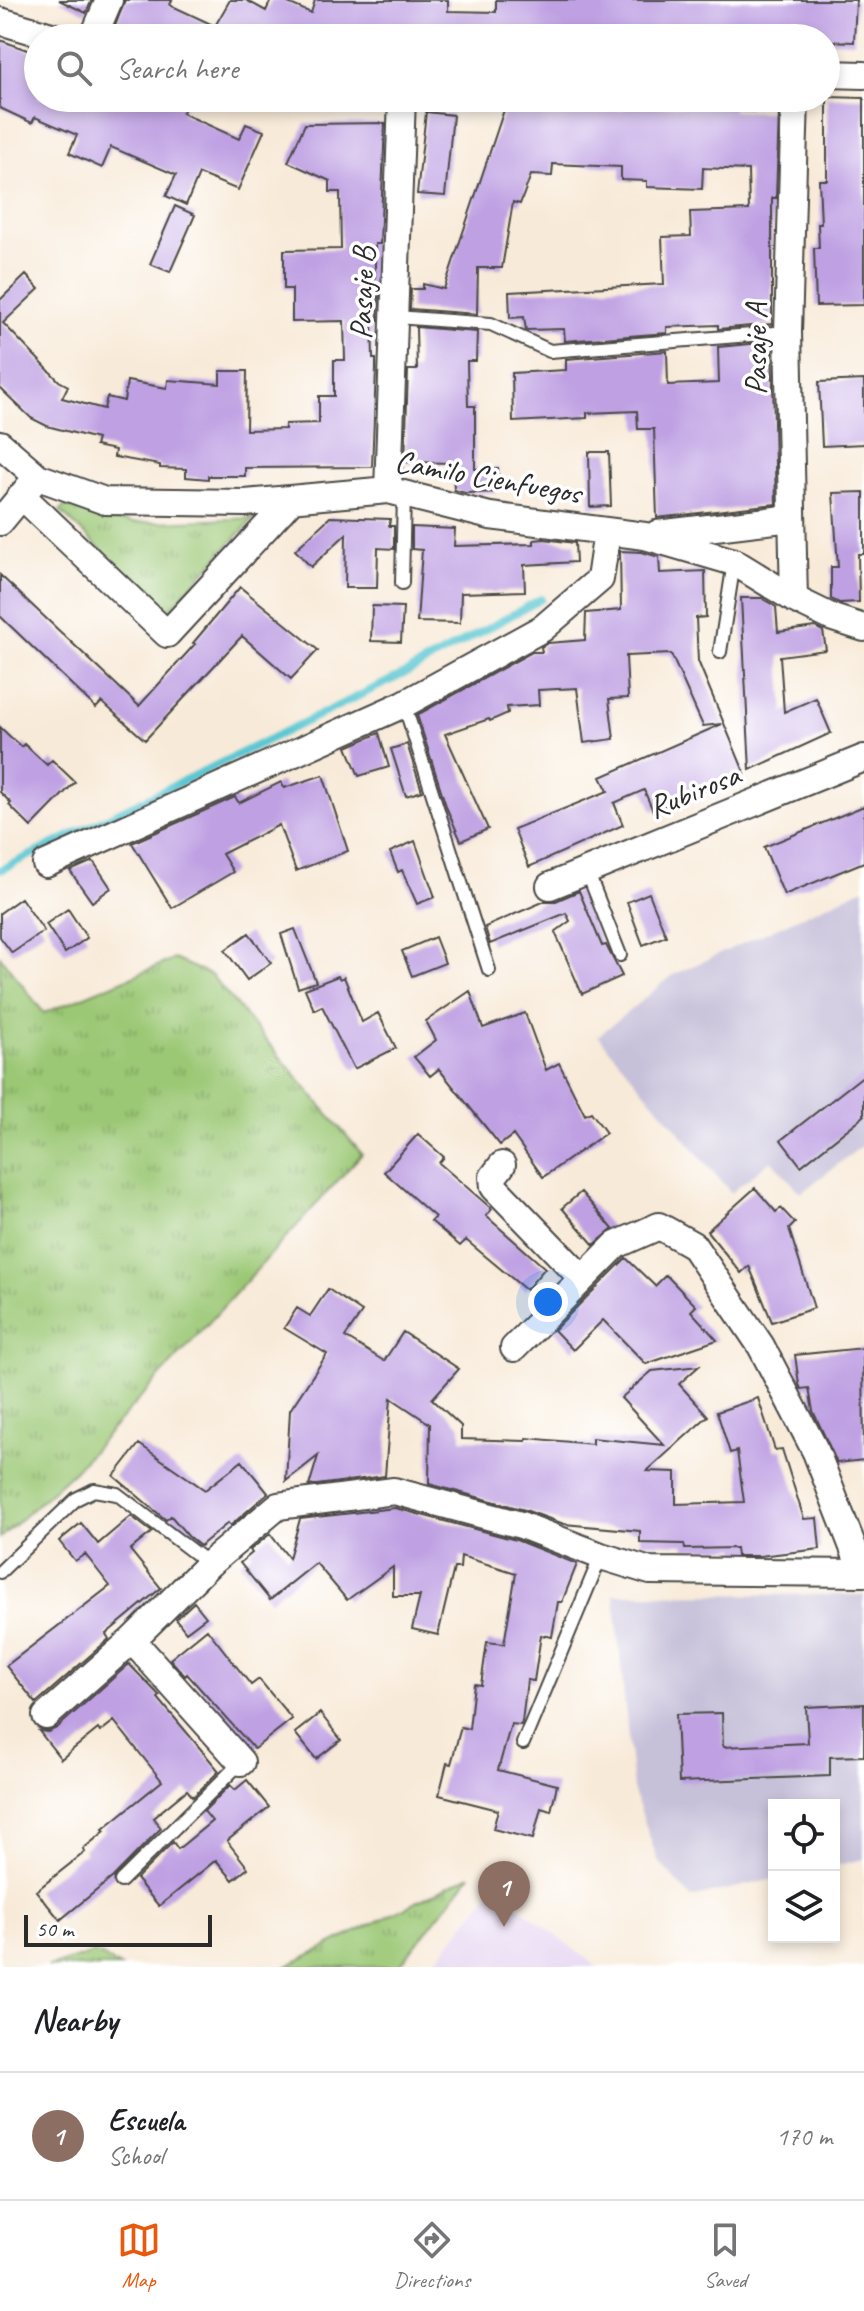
<!DOCTYPE html>
<style>
body{margin:0;font-family:Caveat,sans-serif;background:#f6f6f6;color:#202124}
.controls{position:absolute;right:24px;bottom:24px;display:grid;overflow:hidden;border-radius:0px;box-shadow:0 4px 12px #0003}
.controls button{width:72px;height:72px;display:grid;place-items:center;padding:0;border:0;border-bottom:2px solid #e0e0e0;background:#fff;color:#202124;font:40px sans-serif}
.scale{position:absolute;left:24px;bottom:20px;width:188px;box-sizing:border-box;padding-left:8px;border:4px solid #2b2b2b;border-top:0;font-size:22px;line-height:28px;white-space:nowrap;color:#2b2b2b;-webkit-text-stroke:6px #fff;paint-order:stroke}
.you{position:absolute;left:548px;top:1302px;width:28px;height:28px;margin:-20px;border:6px solid #fff;border-radius:50%;background:#1a73e8;box-shadow:0 0 0 12px #1a73e833}
.badge{display:grid;place-items:center;width:52px;height:52px;border-radius:50%;background:#ea580c;color:#fff;font-size:26px;font-weight:700}
.pin{position:absolute;translate:-50% -66px;filter:drop-shadow(0 2px 4px #0008)}
.pin::after{content:'';position:absolute;top:42px;width:28px;height:24px;background:inherit;clip-path:polygon(0 0,100% 0,50% 100%)}
.list{margin:0;padding:0;list-style:none}
h2{display:flex;justify-content:space-between;align-items:center;height:104px;margin:0;padding:0 32px;font-size:34px}
h2 small{font-size:26px;font-weight:400;color:#757577}
.list li{display:grid;grid-template-columns:52px 1fr auto;gap:24px;align-items:center;box-sizing:border-box;height:128px;padding:0 32px;border-top:2px solid #e0e0e0}
.list b{display:block;font-size:30px;white-space:nowrap}
.list p{margin:0;font-size:26px;white-space:nowrap;color:#757577}
.list em{font-size:26px;font-style:normal;color:#757577}
.icon{flex:none;width:44px;height:44px;fill:none;stroke:currentColor;stroke-width:2;stroke-linecap:round;stroke-linejoin:round}
.map{position:relative;flex:none;width:864px;height:1967px;overflow:hidden}
.search{position:absolute;background:#fff;box-shadow:0 4px 12px #0003;left:24px;right:24px;top:24px;height:88px;display:flex;align-items:center;gap:20px;box-sizing:border-box;padding:0 28px;border-radius:44px;color:#757577;font-size:30px}
.sheet{height:232px;background:#fff}
nav{display:flex;justify-content:space-around;align-items:center;box-sizing:border-box;height:112px;border-top:2px solid #e0e0e0;background:#fff;font-size:22px;color:#757577}
nav a{display:grid;justify-items:center;gap:4px}
nav .on{color:#ea580c}
.map>svg:first-child{display:block}
</style>
<div class="map">
<svg width="864" height="1967" viewBox="0 0 864 1967">
<defs>
<pattern id="grass-tufts" width="24" height="20" patternUnits="userSpaceOnUse" patternTransform="scale(2)"><rect width="24" height="20" fill="#9bc875"/><path d="M3 7l-1-3M5 7V3M7 7l1-3M15 17l-1-3M17 17v-4M19 17l1-3" fill="none" stroke="#7fa360"/></pattern>
</defs>
<rect width="100%" height="100%" fill="#fff"/>
<filter id="ink" filterUnits="userSpaceOnUse"><feTurbulence type="fractalNoise" baseFrequency=".0125" numOctaves="2"/><feDisplacementMap in="SourceGraphic" scale="16" xChannelSelector="R" yChannelSelector="G"/><feConvolveMatrix kernelMatrix="1 2 1 2 8 2 1 2 1" color-interpolation-filters="sRGB"/></filter>
<filter id="wash" filterUnits="userSpaceOnUse"><feTurbulence type="fractalNoise" baseFrequency=".006" numOctaves="4" result="noise"/><feDisplacementMap in="SourceGraphic" scale="32" xChannelSelector="R" yChannelSelector="G"/><feGaussianBlur stdDeviation="1.8" result="paint"/><feColorMatrix in="noise" values="0 0 0 0 0 0 0 0 0 0 0 0 0 0 0 0 0 1.4 0 .05"/><feComposite in="paint" operator="in"/></filter>
<g filter="url(#wash)">
<rect width="100%" height="100%" fill="#f8ead8"/>
<path fill="#e4d3f1" d="M 494,1887 L 597,1967 L 431,1967 Z"/>
<path fill="#c6c0d9" d="M 864,888 L 864,1144 L 801,1193 L 771,1160 L 731,1193 L 598,1036 L 673,975 Z
M 614,1594 L 864,1595 L 864,1859 L 834,1866 L 834,1805 L 774,1805 L 774,1879 L 691,1898 L 658,1861 L 633,1789 Z"/>
<path fill="url(#grass-tufts)" stroke="#637a50" stroke-width="2" d="M 65,506 L 132,523 L 254,518 L 167,612 L 60,511 Z
M 0,956 L 44,1013 L 174,959 L 211,975 L 362,1154 L 74,1471 L 0,1538 Z
M 471,1875 L 398,1967 L 285,1967 Z
M 95,1953 L 120,1967 L 48,1967 Z"/>
<g fill="none" stroke-linecap="round" stroke-linejoin="round">
<path stroke="#5bc7d3" stroke-width="8" d="M 0,870 L 408,672 L 541,599"/>
</g>
<g id="blocks">
<path fill="#bfa1e3" d="M 59,0 L 92,0 L 86,13 Z
M 125,0 L 172,0 L 170,5 L 215,26 L 230,0 L 246,0 L 266,11 L 271,0 L 281,0 L 311,13 L 315,0 L 448,0 L 448,11 L 496,12 L 496,0 L 856,0 L 854,42 L 826,41 L 826,38 L 163,38 L 142,29 L 139,37 L 115,26 Z
M 0,40 L 38,54 L 38,98 L 162,98 L 185,108 L 182,113 L 239,139 L 246,124 L 264,131 L 238,190 L 199,174 L 186,205 L 166,196 L 176,175 L 111,147 L 102,168 L 69,153 L 77,135 L 35,117 L 32,123 L 0,108 Z
M 827,97 L 864,98 L 864,305 L 816,306 L 814,248 L 819,248 L 818,224 L 821,224 L 819,180 L 827,180 Z
M 506,104 L 561,104 L 584,106 L 584,109 L 623,110 L 623,105 L 711,107 L 711,104 L 733,105 L 733,111 L 779,112 L 776,198 L 772,198 L 772,324 L 718,329 L 718,325 L 667,327 L 667,333 L 565,341 L 564,329 L 526,330 L 524,317 L 510,318 L 509,292 L 664,284 L 662,237 L 691,236 L 690,212 L 749,210 L 748,170 L 703,168 L 702,189 L 647,187 L 647,181 L 621,180 L 621,167 L 553,164 L 552,176 L 531,175 L 520,204 L 513,202 L 502,268 L 478,268 L 477,314 L 410,309 L 411,289 L 423,289 L 423,284 L 444,289 Z
M 426,112 L 453,115 L 445,196 L 417,194 Z
M 385,123 L 380,244 L 375,244 L 375,288 L 379,290 L 378,320 L 372,320 L 373,359 L 376,359 L 376,369 L 372,467 L 245,468 L 245,476 L 208,476 L 208,479 L 186,477 L 186,469 L 160,468 L 160,465 L 114,457 L 115,450 L 95,446 L 97,439 L 47,426 L 31,418 L 0,388 L 0,300 L 26,275 L 39,289 L 3,323 L 59,381 L 68,386 L 62,398 L 104,409 L 107,397 L 124,401 L 127,381 L 167,388 L 168,380 L 220,384 L 220,371 L 247,371 L 246,430 L 285,429 L 285,424 L 319,423 L 319,396 L 334,396 L 334,360 L 345,360 L 344,321 L 292,322 L 292,289 L 284,289 L 284,250 L 341,249 L 340,192 L 330,192 L 330,181 L 288,162 L 305,124 Z
M 175,206 L 195,215 L 170,272 L 150,264 Z
M 416,327 L 477,332 L 476,361 L 467,361 L 468,406 L 475,406 L 475,469 L 498,468 L 499,492 L 465,493 L 454,490 L 453,463 L 405,462 L 408,370 L 417,370 Z
M 772,342 L 776,504 L 657,518 L 654,429 L 638,429 L 637,411 L 587,413 L 587,418 L 513,422 L 512,373 L 566,370 L 566,359 L 667,351 L 668,385 L 719,383 L 718,347 Z
M 864,380 L 864,444 L 822,446 L 819,382 Z
M 589,452 L 609,452 L 611,506 L 590,507 Z
M 864,492 L 864,554 L 858,554 L 859,602 L 839,603 L 831,599 L 831,567 L 838,567 L 833,493 Z
M 330,517 L 390,519 L 389,526 L 394,526 L 394,549 L 378,548 L 377,588 L 345,588 L 346,534 L 311,567 L 295,550 Z
M 412,527 L 455,529 L 454,546 L 534,544 L 534,540 L 544,539 L 575,543 L 576,562 L 524,565 L 525,591 L 461,593 L 460,623 L 417,622 L 422,550 L 412,549 Z
M 620,551 L 642,552 L 659,557 L 660,573 L 705,571 L 706,617 L 696,618 L 698,661 L 745,774 L 653,811 L 644,790 L 614,803 L 623,825 L 529,867 L 514,829 L 608,791 L 601,777 L 722,724 L 703,726 L 671,654 L 626,656 L 628,698 L 609,699 L 614,739 L 584,743 L 577,688 L 538,690 L 539,705 L 507,707 L 508,713 L 490,721 L 489,719 L 445,734 L 488,829 L 461,841 L 447,809 L 417,715 L 532,652 L 542,652 L 541,647 L 548,643 L 585,640 L 586,613 L 621,610 Z
M 0,575 L 139,706 L 195,644 L 193,643 L 240,587 L 318,650 L 291,679 L 242,636 L 145,740 L 102,702 L 96,708 L 0,616 Z
M 741,598 L 762,598 L 776,607 L 778,632 L 815,627 L 823,631 L 826,650 L 780,656 L 784,712 L 816,698 L 831,733 L 750,770 Z
M 372,606 L 403,607 L 401,642 L 371,641 Z
M 0,727 L 21,747 L 24,744 L 47,765 L 52,760 L 75,782 L 31,827 L 9,805 L 11,803 L 0,792 Z
M 379,733 L 389,767 L 359,776 L 347,747 Z
M 407,744 L 422,791 L 406,796 L 391,749 Z
M 323,775 L 348,851 L 296,871 L 279,825 L 222,854 L 233,872 L 172,908 L 132,843 L 235,797 L 239,803 L 281,782 L 284,788 Z
M 864,806 L 864,862 L 784,895 L 764,847 Z
M 415,841 L 435,897 L 417,904 L 402,870 L 398,872 L 390,852 Z
M 93,861 L 111,888 L 92,902 L 70,871 Z
M 579,891 L 602,946 L 606,945 L 622,976 L 582,994 L 555,932 L 570,921 L 566,913 L 490,944 L 485,927 L 545,901 L 556,901 Z
M 649,893 L 666,936 L 643,945 L 627,902 Z
M 21,898 L 44,931 L 12,953 L 0,937 L 0,913 Z
M 68,909 L 87,938 L 65,953 L 46,924 Z
M 295,929 L 316,982 L 298,988 L 281,934 Z
M 249,933 L 271,963 L 247,980 L 225,950 Z
M 435,937 L 445,963 L 412,976 L 402,951 Z
M 338,976 L 340,979 L 344,977 L 362,1022 L 378,1013 L 396,1048 L 354,1069 L 322,1006 L 314,1010 L 305,989 Z
M 470,991 L 483,1028 L 525,1013 L 546,1070 L 559,1063 L 585,1115 L 591,1112 L 606,1133 L 543,1177 L 513,1135 L 500,1145 L 439,1069 L 430,1076 L 414,1057 L 436,1040 L 426,1021 Z
M 864,1075 L 864,1116 L 801,1166 L 781,1140 Z
M 418,1134 L 444,1157 L 439,1163 L 492,1209 L 486,1216 L 545,1268 L 526,1290 L 466,1240 L 460,1246 L 431,1221 L 435,1217 L 384,1172 Z
M 755,1188 L 776,1212 L 781,1208 L 795,1223 L 789,1229 L 814,1308 L 772,1322 L 749,1266 L 741,1273 L 707,1231 Z
M 581,1192 L 613,1229 L 594,1245 L 562,1208 Z
M 626,1258 L 655,1286 L 666,1275 L 696,1306 L 691,1311 L 717,1340 L 646,1364 L 603,1320 L 573,1350 L 554,1330 Z
M 328,1289 L 362,1312 L 345,1337 L 384,1361 L 403,1332 L 459,1369 L 432,1399 L 461,1426 L 461,1439 L 526,1441 L 527,1438 L 592,1444 L 592,1438 L 664,1445 L 621,1398 L 652,1371 L 699,1366 L 679,1384 L 708,1416 L 647,1471 L 676,1472 L 676,1504 L 744,1502 L 737,1451 L 730,1453 L 717,1412 L 758,1398 L 775,1450 L 782,1449 L 804,1519 L 817,1518 L 820,1549 L 759,1556 L 737,1556 L 736,1548 L 685,1549 L 684,1544 L 640,1543 L 640,1531 L 564,1524 L 525,1510 L 429,1484 L 430,1424 L 391,1398 L 385,1476 L 309,1486 L 318,1456 L 286,1481 L 290,1410 L 327,1354 L 284,1328 L 297,1308 L 310,1316 Z
M 863,1348 L 864,1460 L 837,1463 L 813,1411 L 809,1388 L 801,1389 L 799,1384 L 795,1355 Z
M 139,1444 L 205,1490 L 242,1461 L 268,1493 L 230,1526 L 228,1523 L 200,1546 L 188,1536 L 171,1516 L 166,1520 L 114,1476 Z
M 395,1508 L 516,1540 L 577,1564 L 562,1602 L 558,1602 L 552,1637 L 541,1635 L 534,1681 L 527,1680 L 522,1722 L 521,1725 L 511,1724 L 498,1770 L 557,1785 L 551,1811 L 541,1808 L 533,1839 L 493,1829 L 498,1810 L 439,1795 L 447,1763 L 451,1764 L 461,1727 L 469,1729 L 474,1684 L 481,1685 L 487,1642 L 504,1644 L 516,1573 L 461,1556 L 460,1568 L 454,1568 L 438,1635 L 412,1629 L 420,1596 L 393,1596 L 393,1567 L 347,1600 L 316,1563 L 270,1600 L 240,1563 L 252,1553 L 250,1550 L 270,1534 L 289,1558 L 300,1519 Z
M 131,1516 L 152,1532 L 130,1550 L 161,1588 L 106,1634 L 109,1639 L 36,1703 L 6,1666 L 110,1586 L 85,1554 L 75,1561 L 59,1541 L 81,1523 L 98,1544 Z
M 194,1602 L 206,1617 L 186,1632 L 176,1619 Z
M 207,1629 L 251,1685 L 259,1679 L 292,1719 L 254,1749 L 187,1674 L 185,1676 L 170,1659 Z
M 129,1664 L 160,1696 L 158,1698 L 219,1771 L 193,1797 L 187,1790 L 153,1818 L 161,1828 L 113,1877 L 60,1920 L 36,1891 L 85,1852 L 83,1849 L 105,1831 L 103,1829 L 162,1781 L 114,1721 L 100,1732 L 98,1729 L 61,1759 L 39,1731 L 48,1732 L 57,1728 Z
M 864,1704 L 864,1756 L 830,1757 L 830,1776 L 679,1782 L 676,1714 L 722,1713 L 723,1747 L 808,1743 L 806,1707 Z
M 320,1713 L 341,1740 L 316,1759 L 295,1733 Z
M 247,1780 L 269,1807 L 227,1841 L 248,1868 L 233,1880 L 216,1860 L 159,1906 L 136,1879 L 173,1842 L 178,1849 L 212,1821 L 204,1811 L 230,1785 L 235,1790 Z"/>
</g>
</g>
<g filter="url(#ink)">
<use href="#blocks" fill-opacity="0" stroke="#4a4845" stroke-width="2"/>
<g fill="none" stroke-linecap="round" stroke-linejoin="round">
<g stroke="#4a4845" stroke-width="16">
<path id="service" d="M 396,317 L 491,324 L 550,351 L 788,332
M 402,583 L 404,494
M 720,652 L 734,562
M 404,704 L 489,970
M 587,871 L 620,955
M 0,1572 L 76,1499 L 94,1490 L 117,1494 L 209,1564
M 523,1743 L 601,1556
M 121,1881 L 241,1762"/>
</g>
<g stroke="#4a4845" stroke-width="30">
<path id="minor" d="M 0,21 L 58,38
M 93,38 L 109,0
M 826,74 L 864,75
M 0,444 L 38,477 L 105,501 L 245,503 L 388,490 L 490,516 L 645,536 L 734,562 L 794,599 L 833,618 L 864,628
M 388,490 L 402,98
M 22,496 L 167,634 L 292,499
M 0,522 L 33,482
M 657,534 L 792,518
M 794,599 L 788,332 L 795,98
M 46,864 L 404,704 L 543,628 L 600,579 L 607,532
M 550,886 L 864,758
M 502,1165 L 493,1177 L 494,1187 L 582,1278
M 514,1348 L 616,1245 L 659,1226 L 693,1245 L 761,1346 L 816,1452 L 863,1573
M 132,1640 L 241,1762
M 46,1716 L 132,1640 L 209,1564 L 278,1506 L 394,1491 L 521,1525 L 601,1556 L 650,1571 L 864,1573"/>
</g>
<use href="#service" stroke="#fff" stroke-width="12"/>
<use href="#minor" stroke="#fff" stroke-width="26"/>
</g>
</g>
<g text-anchor="middle" dominant-baseline="central" stroke-width="7" stroke-linejoin="round" paint-order="stroke">
<g font-size="32" fill="#2b2b2b" stroke="#fff">
<text transform="translate(362 293) rotate(-88)">Pasaje B</text>
<text transform="translate(755 349) rotate(-90)">Pasaje A</text>
<text transform="translate(488 477) rotate(10)">Camilo Cienfuegos</text>
<text transform="translate(694 791) rotate(-22)">Rubirosa</text>
</g>
</g>
</svg>
<div class="controls">
<button><svg class="icon" aria-label="locate" viewBox="0 0 24 24"><circle cx="12" cy="12" r="6"/><path d="M12 2v4M12 18v4M2 12h4M18 12h4"/></svg></button>
<button><svg class="icon" aria-label="layers" viewBox="0 0 24 24"><path d="M12 4l9 5-9 5-9-5zM3 14l9 5 9-5"/></svg></button>
</div>
<div class="scale">50 m</div>
<div class="you"></div>
<div class="pin badge" style="left:504px;top:1927px;background:#8d6e63">1</div>
<div class="search"><svg class="icon" aria-label="search" viewBox="0 0 24 24"><circle cx="10" cy="10" r="6"/><path d="M15 15l6 6"/></svg>Search here</div>
</div>
<section class="sheet">
<h2>Nearby<small></small></h2>
<ul class="list">
<li><span class="badge" style="background:#8d6e63">1</span><div><b>Escuela</b><p>School</p></div><em>170 m</em></li>
</ul>
</section>
<nav>
<a class="on"><svg class="icon" aria-label="map" viewBox="0 0 24 24"><path d="M3 6l6-2 6 2 6-2v14l-6 2-6-2-6 2zM9 4v14M15 6v14"/></svg>Map</a>
<a><svg class="icon" aria-label="directions" viewBox="0 0 24 24"><path d="M12 3l9 9-9 9-9-9zM9 14v-3h6M13 9l2 2-2 2"/></svg>Directions</a>
<a><svg class="icon" aria-label="saved" viewBox="0 0 24 24"><path d="M7 4h10v16l-5-4-5 4z"/></svg>Saved</a>
</nav>
